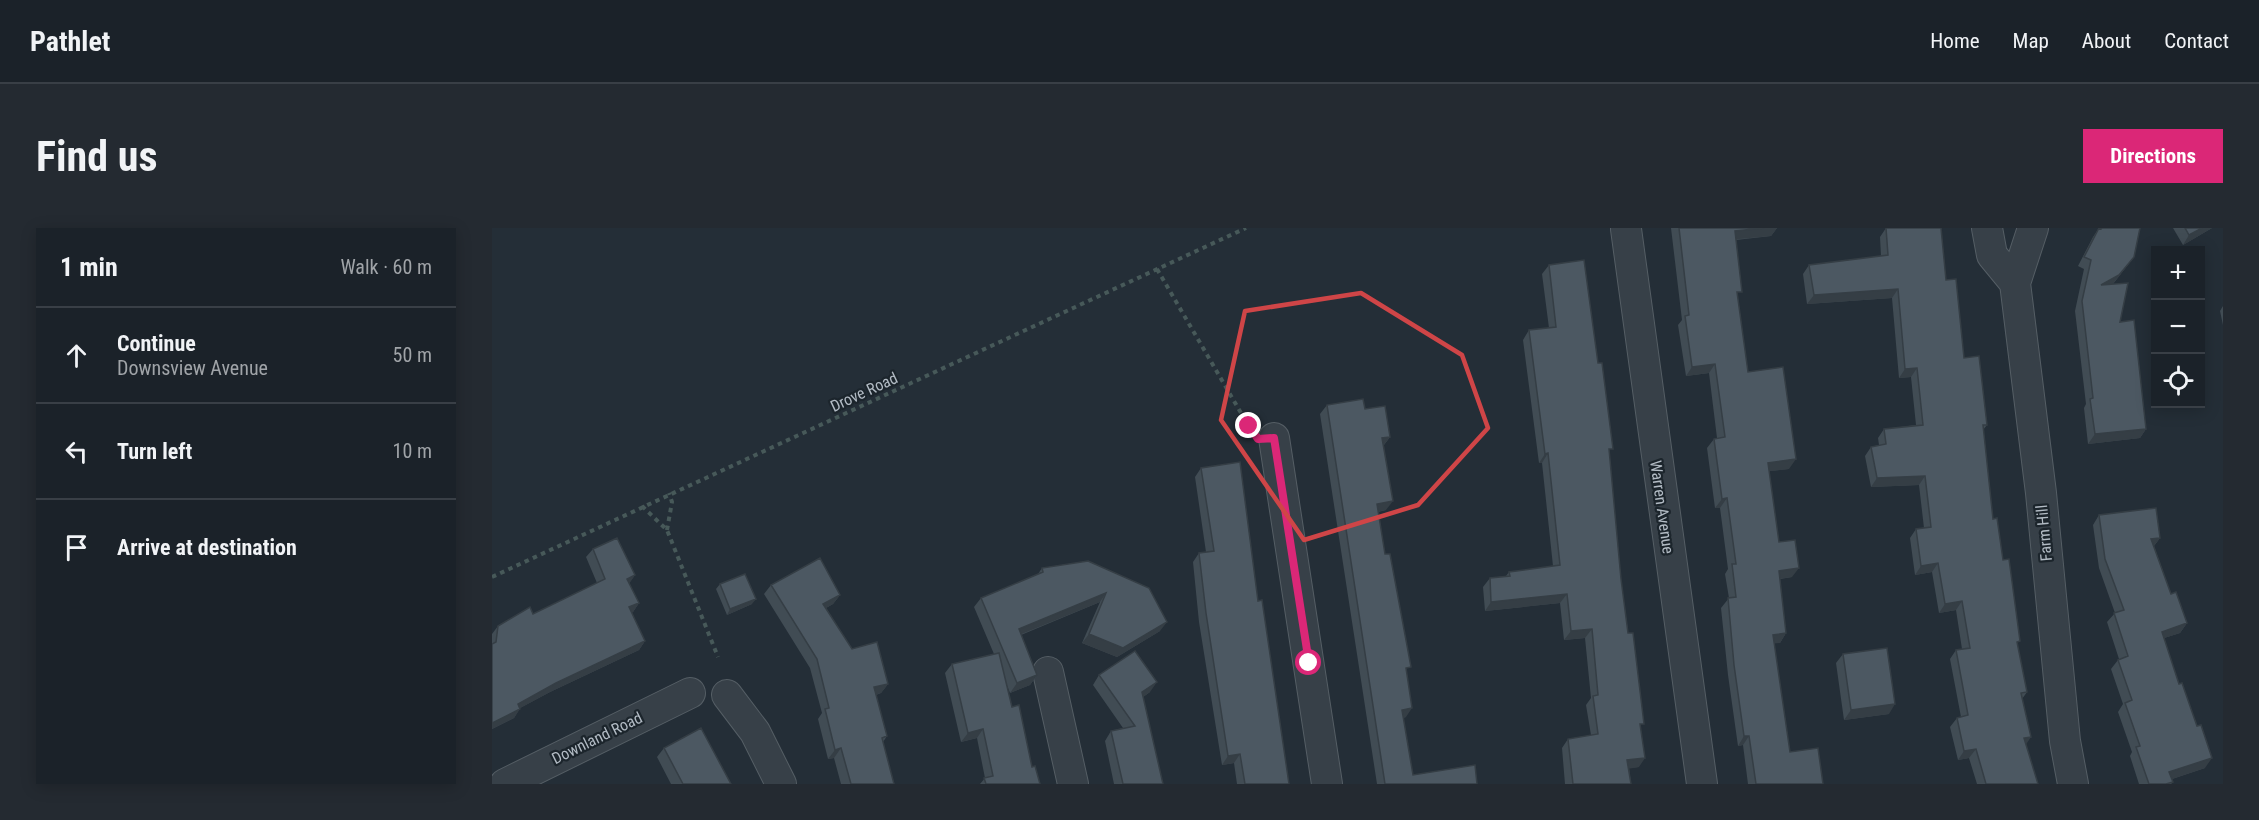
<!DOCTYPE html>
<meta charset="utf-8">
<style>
body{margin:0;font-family:"Roboto Condensed",sans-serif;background:#242a31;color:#f1f3f6}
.controls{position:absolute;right:18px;top:18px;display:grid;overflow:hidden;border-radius:0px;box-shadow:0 3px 15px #0003}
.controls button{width:54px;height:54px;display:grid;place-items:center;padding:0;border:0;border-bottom:2px solid #393f46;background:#1b2229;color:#f1f3f6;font:30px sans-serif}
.stop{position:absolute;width:18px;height:18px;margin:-14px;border:4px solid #db2777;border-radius:50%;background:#fff}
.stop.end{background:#db2777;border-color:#fff;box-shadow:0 2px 6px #0008}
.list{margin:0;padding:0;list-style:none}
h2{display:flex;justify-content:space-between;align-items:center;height:78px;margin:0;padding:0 24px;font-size:26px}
h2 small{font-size:20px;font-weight:400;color:#a0a4a8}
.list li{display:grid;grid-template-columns:39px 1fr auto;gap:18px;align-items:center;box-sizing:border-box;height:96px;padding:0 24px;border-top:2px solid #393f46}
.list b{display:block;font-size:22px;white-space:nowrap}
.list p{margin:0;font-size:20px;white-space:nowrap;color:#a0a4a8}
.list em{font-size:20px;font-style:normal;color:#a0a4a8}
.icon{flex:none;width:33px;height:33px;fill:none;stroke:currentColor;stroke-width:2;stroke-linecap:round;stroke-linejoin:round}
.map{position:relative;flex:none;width:1731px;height:556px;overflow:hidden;border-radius:0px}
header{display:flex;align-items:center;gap:36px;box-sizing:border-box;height:84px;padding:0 30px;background:#1b2229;border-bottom:2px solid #393f46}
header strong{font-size:28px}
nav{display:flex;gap:33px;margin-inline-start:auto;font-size:21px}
.intro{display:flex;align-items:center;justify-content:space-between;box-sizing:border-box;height:144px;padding:0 36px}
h1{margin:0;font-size:42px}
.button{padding:15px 27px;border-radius:0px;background:#db2777;color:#fff;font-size:21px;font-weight:700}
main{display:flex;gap:36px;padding:0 36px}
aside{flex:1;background:#1b2229;border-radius:0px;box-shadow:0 3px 15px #0003}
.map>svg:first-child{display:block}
</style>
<header>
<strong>Pathlet</strong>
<nav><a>Home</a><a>Map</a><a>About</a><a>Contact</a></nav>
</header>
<div class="intro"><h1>Find us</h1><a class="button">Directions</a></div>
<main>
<aside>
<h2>1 min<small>Walk · 60 m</small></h2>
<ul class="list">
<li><svg class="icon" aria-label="ahead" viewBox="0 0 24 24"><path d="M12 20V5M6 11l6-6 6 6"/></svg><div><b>Continue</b><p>Downsview Avenue</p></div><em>50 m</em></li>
<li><svg class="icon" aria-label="left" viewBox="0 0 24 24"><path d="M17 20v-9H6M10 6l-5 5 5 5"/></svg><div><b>Turn left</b></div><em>10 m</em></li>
<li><svg class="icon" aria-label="arrive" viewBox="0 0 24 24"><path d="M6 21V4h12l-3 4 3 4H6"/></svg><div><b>Arrive at destination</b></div></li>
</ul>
</aside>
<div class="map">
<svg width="1731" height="556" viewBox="0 0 1731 556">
<rect width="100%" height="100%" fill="#242e37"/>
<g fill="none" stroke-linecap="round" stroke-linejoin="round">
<g stroke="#555e65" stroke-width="32">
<path id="minor" d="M 1495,0 L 1500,27 L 1523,55
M 1541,0 L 1523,55 L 1549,265 L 1573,513 L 1581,556
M 1134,1 L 1210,556
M 782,210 L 835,556
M 556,444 L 581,556
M 235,467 L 263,504 L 289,556
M 13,556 L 198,465"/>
</g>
<path stroke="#475959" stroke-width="4" stroke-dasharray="4.5 4.5" stroke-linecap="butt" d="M 665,41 L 756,197
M 150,278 L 175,302 L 226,429
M 175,302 L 180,274 L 177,265
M 0,349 L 754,0"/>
<use href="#minor" stroke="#374048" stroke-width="30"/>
</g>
<path fill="#414c54" d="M 1179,0 L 1285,0 L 1279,8 L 1244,12 L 1246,70 L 1256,144 L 1297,241 L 1277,243 L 1287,314 L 1300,349 L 1288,351 L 1294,405 L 1288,415 L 1282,415 L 1298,524 L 1331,556 L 1256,556 L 1251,517 L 1246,518 L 1236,447 L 1229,380 L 1237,370 L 1233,346 L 1236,341 L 1228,280 L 1223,280 L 1215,220 L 1222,211 L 1225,210 L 1217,145 L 1194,148 L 1186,97 L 1190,92 Z
M 1394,0 L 1454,52 L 1472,130 L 1495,197 L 1491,202 L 1501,291 L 1511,332 L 1525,417 L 1535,464 L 1530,471 L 1534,516 L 1546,556 L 1485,556 L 1477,530 L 1466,532 L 1458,499 L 1465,490 L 1469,489 L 1458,431 L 1464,422 L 1470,421 L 1464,382 L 1447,385 L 1440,344 L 1423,347 L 1418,310 L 1424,301 L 1432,300 L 1427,257 L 1379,259 L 1373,228 L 1379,219 L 1387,217 L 1386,210 L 1392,201 L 1424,197 L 1419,149 L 1407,150 L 1400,70 L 1315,76 L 1311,46 L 1317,37 L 1389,28 L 1388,9 Z
M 1607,0 L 1642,29 L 1621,56 L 1628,94 L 1654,201 L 1648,210 L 1596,216 L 1592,180 L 1594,176 L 1583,83 L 1592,41 L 1586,38 L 1601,9 Z
M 1681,0 L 1720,0 L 1691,17 Z
M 1057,37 L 1117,226 L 1129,351 L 1149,500 L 1147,539 L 1137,540 L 1139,556 L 1073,556 L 1070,520 L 1076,511 L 1099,507 L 1094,477 L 1099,470 L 1093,410 L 1072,412 L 1068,375 L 993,383 L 991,359 L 998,350 L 1014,348 L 1017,344 L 1061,338 L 1050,235 L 1047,235 L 1031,112 L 1037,102 L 1057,100 L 1050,46 Z
M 1731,78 L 1731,97 L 1728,83 Z
M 835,177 L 873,181 L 898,209 L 892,217 L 894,282 L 886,284 L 893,326 L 915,445 L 914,489 L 911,490 L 921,547 L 985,556 L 885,556 L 828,186 Z
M 709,240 L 766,373 L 797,556 L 745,556 L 742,535 L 730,537 L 707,394 L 701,334 L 707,325 L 714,324 L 703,249 Z
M 1607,287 L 1668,310 L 1662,318 L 1679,366 L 1695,395 L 1688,405 L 1672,410 L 1713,540 L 1680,551 L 1681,554 L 1679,556 L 1647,556 L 1638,528 L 1640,524 L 1626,484 L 1631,476 L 1619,441 L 1626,432 L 1627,431 L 1615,394 L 1623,385 L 1607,340 L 1601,297 Z
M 101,321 L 143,347 L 137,355 L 147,375 L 141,384 L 139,385 L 153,413 L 147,422 L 58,464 L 28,480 L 22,490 L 0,501 L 0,406 L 6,398 L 41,386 L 105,355 L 94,329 Z
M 596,333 L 668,403 L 625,429 L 590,415 L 608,374 L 529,407 L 545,447 L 538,457 L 518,465 L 514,455 L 520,479 L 540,539 L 548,556 L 488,556 L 493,550 L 485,510 L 469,514 L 453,445 L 460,436 L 502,426 L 482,379 L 489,370 L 546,346 L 550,340 Z
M 228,356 L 260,376 L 235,387 L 224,361 Z
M 279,357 L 348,367 L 341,376 L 334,380 L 360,421 L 396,456 L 389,465 L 384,467 L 395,508 L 391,514 L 402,556 L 349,556 L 342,530 L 336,531 L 326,491 L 330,485 L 318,440 L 272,366 Z
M 1351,426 L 1397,486 L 1352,492 L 1344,435 Z
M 607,447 L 658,464 L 651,469 L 671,556 L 622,556 L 613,513 L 619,503 L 631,500 L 601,457 Z
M 172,520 L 239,556 L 179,556 L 165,529 Z"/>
<path fill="#353e45" d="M 1272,0 L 1285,0 L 1279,8 L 1236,12 L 1243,3 Z
M 1710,0 L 1720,0 L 1691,17 L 1697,7 Z
M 1642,29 L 1620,57 L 1609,57 Z
M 1406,61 L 1400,70 L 1315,76 L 1322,67 Z
M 1223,136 L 1217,145 L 1194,148 L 1200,139 Z
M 1425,140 L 1419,149 L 1407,150 L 1413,141 Z
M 1654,201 L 1648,210 L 1596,216 L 1603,206 Z
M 898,209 L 891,218 L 890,210 Z
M 1056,225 L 1050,235 L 1047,235 L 1053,226 Z
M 1304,231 L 1297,241 L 1270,244 L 1276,235 Z
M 1433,248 L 1427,257 L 1379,259 L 1385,250 Z
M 1235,270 L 1228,280 L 1223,280 L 1230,271 Z
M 901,273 L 894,282 L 878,285 L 885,276 Z
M 1668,310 L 1661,319 L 1659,311 Z
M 1446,335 L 1440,344 L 1423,347 L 1429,338 Z
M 1307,340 L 1300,349 L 1280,352 L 1287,343 Z
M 143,347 L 137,356 L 135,351 Z
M 614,365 L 608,374 L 520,410 L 527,401 Z
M 1075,366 L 1068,375 L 993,383 L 999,374 Z
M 348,367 L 341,376 L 325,385 L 331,376 Z
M 264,371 L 260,376 L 235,387 L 238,381 Z
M 1470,373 L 1464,382 L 1447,385 L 1453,376 Z
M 147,375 L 141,384 L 130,388 L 137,379 Z
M 675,394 L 668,403 L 625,429 L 590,415 L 597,406 Z
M 1695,395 L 1688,405 L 1663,413 L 1670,404 Z
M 1100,401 L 1093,410 L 1072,412 L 1079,403 Z
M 1294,405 L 1288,415 L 1274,416 L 1281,407 Z
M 153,413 L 147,422 L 58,464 L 19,485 L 26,476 L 64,455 Z
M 545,447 L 538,457 L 518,465 L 525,455 Z
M 665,454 L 658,464 L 644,474 L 650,464 Z
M 396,456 L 389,465 L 376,469 L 382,459 Z
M 1403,476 L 1397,486 L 1352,492 L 1359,482 Z
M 920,480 L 914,489 L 904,491 L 910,482 Z
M 28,481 L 22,490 L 0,501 L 0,495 Z
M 491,501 L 485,510 L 469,514 L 476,505 Z
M 1252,508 L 1257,508 L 1251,517 L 1246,518 Z
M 1539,509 L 1533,518 L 1532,510 Z
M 349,520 L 342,530 L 336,531 L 343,522 Z
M 1484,521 L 1477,530 L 1466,532 L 1472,523 Z
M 748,526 L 742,535 L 730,537 L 736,528 Z
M 1153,530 L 1147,539 L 1129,542 L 1135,532 Z
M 1720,530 L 1713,540 L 1671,554 L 1677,544 Z"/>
<path fill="#4c5862" stroke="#353e45" stroke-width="1.5" d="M 1187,0 L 1272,0 L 1243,3 L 1250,64 L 1245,64 L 1256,144 L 1291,139 L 1304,231 L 1276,235 L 1287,314 L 1303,312 L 1307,340 L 1287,343 L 1294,405 L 1281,407 L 1298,524 L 1326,520 L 1331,556 L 1264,556 L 1257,508 L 1252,508 L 1242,437 L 1236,370 L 1244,369 L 1240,336 L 1244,336 L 1235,270 L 1230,271 L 1222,211 L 1233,209 L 1223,136 L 1200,139 L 1193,88 L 1197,87 Z
M 1394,0 L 1449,0 L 1454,52 L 1464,51 L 1472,130 L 1487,128 L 1495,197 L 1491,197 L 1501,291 L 1505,290 L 1511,332 L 1517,331 L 1528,413 L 1525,414 L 1535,464 L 1529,465 L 1539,509 L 1532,510 L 1546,556 L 1494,556 L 1484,521 L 1472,523 L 1465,490 L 1476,487 L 1464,422 L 1478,420 L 1470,373 L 1453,376 L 1446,335 L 1429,338 L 1424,301 L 1439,299 L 1433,248 L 1385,250 L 1379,219 L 1394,216 L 1392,201 L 1431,197 L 1425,140 L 1413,141 L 1406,61 L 1322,67 L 1317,37 L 1396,27 Z
M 1607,0 L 1609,1 L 1610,0 L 1648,0 L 1642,29 L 1627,47 L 1609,57 L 1636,55 L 1628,94 L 1642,92 L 1654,201 L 1603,206 L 1598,171 L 1601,170 L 1590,73 L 1599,32 L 1592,29 Z
M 1693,0 L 1710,0 L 1697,7 Z
M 1092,32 L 1106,135 L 1110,135 L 1121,221 L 1117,221 L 1129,351 L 1136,405 L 1141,405 L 1152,496 L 1148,496 L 1153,530 L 1135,532 L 1139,556 L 1081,556 L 1076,511 L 1106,506 L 1101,468 L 1106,467 L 1100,401 L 1079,403 L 1075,366 L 999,374 L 998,350 L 1018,348 L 1017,344 L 1068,337 L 1056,225 L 1053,226 L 1037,102 L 1064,99 L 1057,37 Z
M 871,171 L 873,181 L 893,178 L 898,209 L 890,210 L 901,273 L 885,276 L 893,326 L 898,326 L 919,439 L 914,440 L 920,480 L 910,482 L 921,547 L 983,537 L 985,556 L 893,556 L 835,177 Z
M 748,234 L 766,373 L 770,372 L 797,556 L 753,556 L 748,526 L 736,528 L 714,385 L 707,325 L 722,323 L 709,240 Z
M 1664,280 L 1668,310 L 1659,311 L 1679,366 L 1684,364 L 1695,395 L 1670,404 L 1687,456 L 1690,455 L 1705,498 L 1709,497 L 1720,530 L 1677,544 L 1681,554 L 1674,556 L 1657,556 L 1644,519 L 1648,518 L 1633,475 L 1640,472 L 1626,432 L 1636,428 L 1622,385 L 1632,382 L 1613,331 L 1607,287 Z
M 125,310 L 143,347 L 135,351 L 147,375 L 137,379 L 153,413 L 64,455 L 26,476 L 28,481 L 0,495 L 0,416 L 4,414 L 6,398 L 38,379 L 41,386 L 113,351 L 101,321 Z
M 328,330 L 348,367 L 331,376 L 360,421 L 385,414 L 396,456 L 382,459 L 395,508 L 390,510 L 402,556 L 359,556 L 349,520 L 343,522 L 333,481 L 337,480 L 325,431 L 279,357 Z
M 596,333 L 657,360 L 675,394 L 631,420 L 597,406 L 614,365 L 527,401 L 545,447 L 525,455 L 489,370 L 551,344 L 550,340 Z
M 253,346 L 264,371 L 238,381 L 228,356 Z
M 1395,420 L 1403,476 L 1359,482 L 1351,426 Z
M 643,423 L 665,454 L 650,464 L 671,556 L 631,556 L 619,503 L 643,498 L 607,447 Z
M 507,425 L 520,479 L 527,477 L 540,539 L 543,538 L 548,556 L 494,556 L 492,550 L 501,548 L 491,501 L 476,505 L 460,436 Z
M 209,500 L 239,556 L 191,556 L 172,520 Z"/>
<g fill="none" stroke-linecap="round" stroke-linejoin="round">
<path stroke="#db2777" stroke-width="8" d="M 757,198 L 766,211 L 782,210 L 817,435"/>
</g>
<path fill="none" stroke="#cf4547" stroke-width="4.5" stroke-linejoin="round" d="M 869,65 L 970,127 L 996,200 L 926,277 L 812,312 L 729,192 L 753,83 Z"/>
<g text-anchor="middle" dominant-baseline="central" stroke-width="4.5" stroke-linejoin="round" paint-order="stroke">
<g font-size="16" fill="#b2bbc4" stroke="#1c252c">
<text transform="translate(372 164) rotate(-25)">Drove Road</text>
<text transform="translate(1170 279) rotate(82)">Warren Avenue</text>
<text transform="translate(1552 305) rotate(-95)">Farm Hill</text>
<text transform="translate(105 510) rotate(-26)">Downland Road</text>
</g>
</g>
</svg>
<div class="controls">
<button>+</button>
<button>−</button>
<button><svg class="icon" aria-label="locate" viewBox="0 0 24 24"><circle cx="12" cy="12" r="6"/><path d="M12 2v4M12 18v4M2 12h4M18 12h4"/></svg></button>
</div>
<div class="stop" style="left:817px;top:435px"></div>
<div class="stop end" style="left:757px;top:198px"></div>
</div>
</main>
